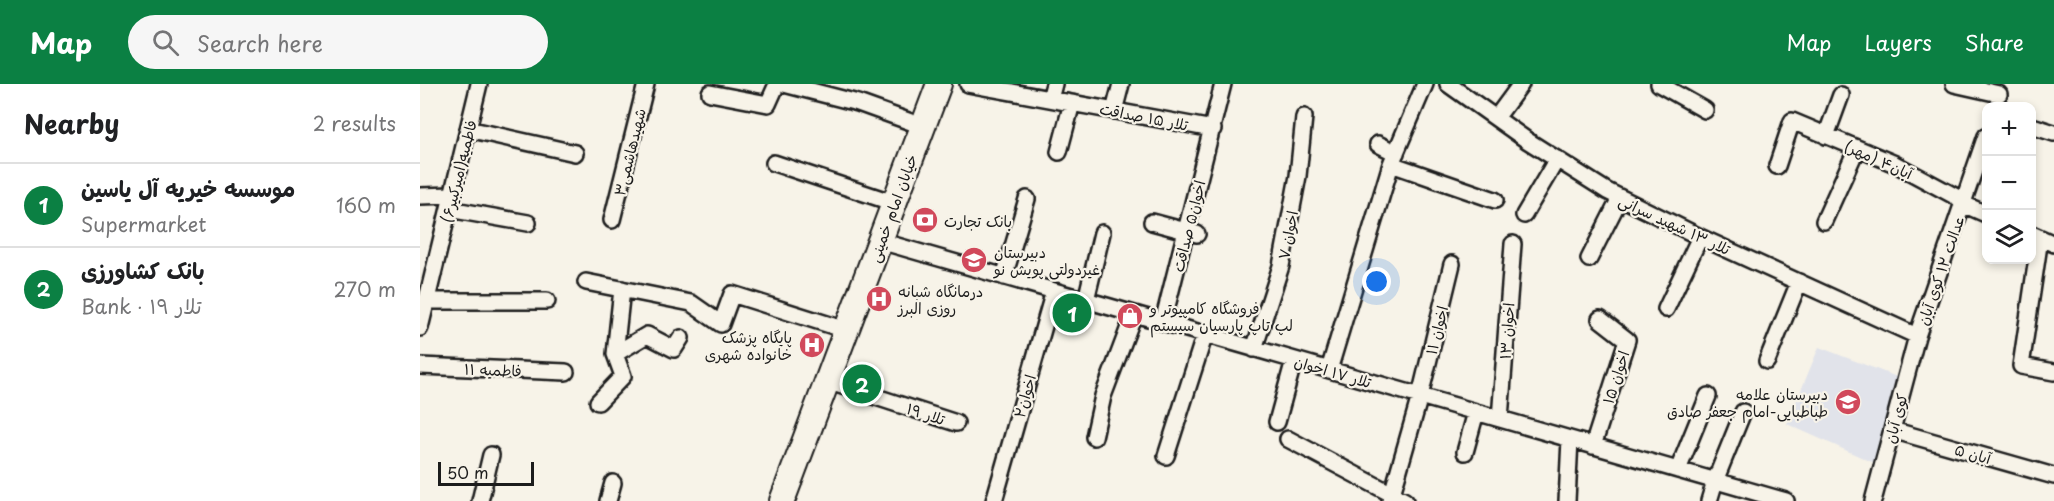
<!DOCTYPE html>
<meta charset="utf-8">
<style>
body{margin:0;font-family:"Playpen Sans","Playpen Sans Arabic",sans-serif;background:#f6f6f6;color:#202124}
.controls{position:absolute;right:18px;top:18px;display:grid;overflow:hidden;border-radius:12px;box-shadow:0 3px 9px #0003}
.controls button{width:54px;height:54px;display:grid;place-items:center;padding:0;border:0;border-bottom:2px solid #e0e0e0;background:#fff;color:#202124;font:30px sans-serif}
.scale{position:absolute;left:18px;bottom:15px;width:96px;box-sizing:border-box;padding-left:6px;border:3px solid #1c1c1c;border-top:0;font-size:16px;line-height:21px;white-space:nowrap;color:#1c1c1c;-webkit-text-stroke:4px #f7f3e8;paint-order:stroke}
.you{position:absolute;left:957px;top:198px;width:21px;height:21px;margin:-15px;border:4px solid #fff;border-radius:50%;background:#1a73e8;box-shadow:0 0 0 9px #1a73e833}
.badge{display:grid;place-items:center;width:39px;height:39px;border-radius:50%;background:#0b8043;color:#fff;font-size:20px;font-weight:700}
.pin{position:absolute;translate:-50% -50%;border:3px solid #fff;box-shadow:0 2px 6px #0006}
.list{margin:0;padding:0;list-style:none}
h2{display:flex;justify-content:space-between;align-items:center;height:78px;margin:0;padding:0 24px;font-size:26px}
h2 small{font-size:20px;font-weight:400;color:#757577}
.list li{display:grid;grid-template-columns:39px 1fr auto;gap:18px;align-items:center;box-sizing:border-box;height:84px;padding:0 24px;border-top:2px solid #e0e0e0}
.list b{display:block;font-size:22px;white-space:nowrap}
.list p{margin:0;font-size:20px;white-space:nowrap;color:#757577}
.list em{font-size:20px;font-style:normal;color:#757577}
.icon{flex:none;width:33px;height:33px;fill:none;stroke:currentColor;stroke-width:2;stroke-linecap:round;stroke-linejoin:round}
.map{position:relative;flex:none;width:1634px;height:417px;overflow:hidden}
header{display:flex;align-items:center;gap:36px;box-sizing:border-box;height:84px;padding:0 30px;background:#0b8043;color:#fff}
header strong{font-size:28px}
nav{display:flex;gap:33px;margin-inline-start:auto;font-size:21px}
.search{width:420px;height:54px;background:#f6f6f6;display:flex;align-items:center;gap:15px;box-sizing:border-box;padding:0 21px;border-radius:33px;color:#757577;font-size:22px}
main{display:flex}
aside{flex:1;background:#fff}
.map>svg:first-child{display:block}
</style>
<header>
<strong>Map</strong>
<div class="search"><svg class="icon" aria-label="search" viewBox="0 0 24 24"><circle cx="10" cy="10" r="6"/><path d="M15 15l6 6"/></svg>Search here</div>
<nav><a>Map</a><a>Layers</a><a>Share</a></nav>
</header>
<main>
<aside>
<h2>Nearby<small>2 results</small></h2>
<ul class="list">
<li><span class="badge">1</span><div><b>موسسه خیریه آل یاسین</b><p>Supermarket</p></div><em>160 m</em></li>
<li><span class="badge">2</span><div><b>بانک کشاورزی</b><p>Bank · تلار ۱۹</p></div><em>270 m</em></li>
</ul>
</aside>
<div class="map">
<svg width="1634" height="417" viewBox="0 0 1634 417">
<rect width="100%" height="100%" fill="#f7f3e8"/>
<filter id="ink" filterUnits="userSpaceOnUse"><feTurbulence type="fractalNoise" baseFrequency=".0167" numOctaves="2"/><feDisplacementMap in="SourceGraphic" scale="12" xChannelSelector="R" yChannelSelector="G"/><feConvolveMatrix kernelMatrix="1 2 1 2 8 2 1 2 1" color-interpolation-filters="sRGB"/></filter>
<g filter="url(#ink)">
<path fill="#e1e3ea" d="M 1399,263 L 1487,297 L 1461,382 L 1367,340 Z"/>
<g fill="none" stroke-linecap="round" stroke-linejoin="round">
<g stroke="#1c1c1c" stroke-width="20">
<path id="street" d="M 364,0 L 438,19 L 502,42
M 548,0 L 793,45
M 1028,0 L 1108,57 L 1187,107 L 1280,153 L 1497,252
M 1239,0 L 1285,26
M 1534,0 L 1579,10
M 290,9 L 348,20 L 357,0
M 630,15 L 634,0
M 694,27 L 701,0
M 1076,34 L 1101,0
M 1612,42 L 1634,49
M 48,45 L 155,69
M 1406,52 L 1421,11
M 958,60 L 976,69
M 639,68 L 652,19
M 354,79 L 474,119
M 971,80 L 1075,116
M 1357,82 L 1372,37 L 1475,80 L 1544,117
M 0,112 L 32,111
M 1543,120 L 1566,130
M 29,125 L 108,139
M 1104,131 L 1137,75
M 192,136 L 226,0
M 1404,137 L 1437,64
M 732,138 L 777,150
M 1612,150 L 1634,160
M 1620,154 L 1601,282 L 1634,288
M 460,157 L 1366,417
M 1169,175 L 1200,114
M 584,193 L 607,115
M 166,198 L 271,219 L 301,240 L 312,210 L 426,246
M 666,216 L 682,149
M 6,217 L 127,217
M 1246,225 L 1280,153
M 743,238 L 803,0
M 0,244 L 59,0
M 834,265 L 861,182 L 878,92 L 884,33
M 195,270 L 227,251 L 254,265 L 261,254
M 1347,277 L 1379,198
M 0,282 L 146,288
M 909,286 L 971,80 L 1005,0
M 407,297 L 536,339
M 178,318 L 203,292 L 195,270 L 202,205
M 1080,335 L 1093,160
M 857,338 L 874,276
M 1472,346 L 1634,392
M 674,353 L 683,312 L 714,230
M 868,355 L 985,417
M 1173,362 L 1207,256 L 1180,235
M 1045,368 L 1056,328
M 746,372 L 785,250
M 1258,386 L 1288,312
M 60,417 L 71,371
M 188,417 L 193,399
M 574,417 L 634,207
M 970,417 L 1000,312 L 1032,180
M 1147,417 L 1150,355
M 1289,417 L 1295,397 L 1323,328
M 1453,417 L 1497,252 L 1566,52"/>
</g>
<g stroke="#1c1c1c" stroke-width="28">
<path id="primary" d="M 362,417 L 519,0"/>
</g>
<use href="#street" stroke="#f7f3e8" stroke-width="15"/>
<use href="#primary" stroke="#f7f3e8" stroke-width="24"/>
</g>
</g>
<defs>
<g id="bank-disc" transform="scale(1.35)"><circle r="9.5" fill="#d1495b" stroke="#f7f3e8"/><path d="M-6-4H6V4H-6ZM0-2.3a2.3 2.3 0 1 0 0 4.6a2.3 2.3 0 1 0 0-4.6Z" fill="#fff"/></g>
<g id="school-disc" transform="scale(1.35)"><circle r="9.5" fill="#d1495b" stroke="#f7f3e8"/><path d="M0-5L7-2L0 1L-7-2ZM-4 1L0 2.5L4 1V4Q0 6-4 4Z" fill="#fff"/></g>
<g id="hospital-disc" transform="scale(1.35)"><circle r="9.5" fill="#d1495b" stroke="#f7f3e8"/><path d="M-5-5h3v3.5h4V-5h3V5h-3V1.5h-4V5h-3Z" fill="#fff"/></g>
<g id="shop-disc" transform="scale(1.35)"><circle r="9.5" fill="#d1495b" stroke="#f7f3e8"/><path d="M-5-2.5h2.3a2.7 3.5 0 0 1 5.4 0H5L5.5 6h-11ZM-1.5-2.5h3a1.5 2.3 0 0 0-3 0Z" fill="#fff"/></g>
</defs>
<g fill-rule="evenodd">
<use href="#bank-disc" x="505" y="136"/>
<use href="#school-disc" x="554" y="176"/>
<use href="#hospital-disc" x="459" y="215"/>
<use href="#shop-disc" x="710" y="232"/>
<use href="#hospital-disc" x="392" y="261"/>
<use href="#school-disc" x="1428" y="318"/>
</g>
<g text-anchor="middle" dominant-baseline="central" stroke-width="4.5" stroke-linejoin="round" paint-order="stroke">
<g font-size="15" fill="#1c1c1c" stroke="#f7f3e8">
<text transform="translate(724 32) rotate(11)">تلار ۱۵ صداقت</text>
<text transform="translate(209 68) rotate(-76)">شهیدهاشمی۳</text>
<text transform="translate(1459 75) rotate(24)">آبان۴ (مهر)</text>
<text transform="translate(38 87) rotate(-76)">فاطمیه(امیرکبیر۶)</text>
<text transform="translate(472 124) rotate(-70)">خیابان امام خمینی</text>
<text transform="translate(1255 140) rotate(25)">تلار ۱۳ شهید سرانی</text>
<text transform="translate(768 142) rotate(-76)">اخوان۵ صداقت</text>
<text transform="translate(867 151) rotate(-79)">اخوان ۷</text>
<text transform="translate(1520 186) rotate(-71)">عدالت ۱۲ کوی آبان</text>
<text transform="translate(1016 246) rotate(-76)">اخوان ۱۱</text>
<text transform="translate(1086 247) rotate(-86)">اخوان ۱۳</text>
<text transform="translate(73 285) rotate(2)">فاطمیه ۱۱</text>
<text transform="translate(913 287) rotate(16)">تلار ۱۷ اخوان</text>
<text transform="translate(1195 293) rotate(-72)">اخوان ۱۵</text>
<text transform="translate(604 312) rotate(-74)">اخوان۲</text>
<text transform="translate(506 329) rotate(18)">تلار ۱۹</text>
<text transform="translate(1475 334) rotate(-75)">کوی آبان</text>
<text transform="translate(1553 369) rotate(16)">آبان ۵</text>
</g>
<g font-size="15" fill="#1c1c1c" stroke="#f7f3e8" text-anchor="start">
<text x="524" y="136">بانک تجارت</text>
<text x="574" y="167">دبیرستان<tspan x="574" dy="17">غیردولتی پویش نو</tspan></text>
<text x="478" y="206">درمانگاه شبانه<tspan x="478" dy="17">روزی البرز</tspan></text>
<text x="730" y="223">فروشگاه کامپیوتر و<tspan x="730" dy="17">لپ تاپ پارسیان سیستم</tspan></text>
<text x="372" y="252" text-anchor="end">پایگاه پزشک<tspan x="372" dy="17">خانواده شهری</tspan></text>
<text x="1408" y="309" text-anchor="end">دبیرستان علامه<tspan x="1408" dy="17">طباطبایی-امام جعفر صادق</tspan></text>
</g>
</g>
</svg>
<div class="controls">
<button>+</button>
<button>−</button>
<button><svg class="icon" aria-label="layers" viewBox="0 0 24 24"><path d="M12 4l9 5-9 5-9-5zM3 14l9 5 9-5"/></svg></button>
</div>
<div class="scale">50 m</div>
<div class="you"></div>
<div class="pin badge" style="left:652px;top:229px">1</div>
<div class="pin badge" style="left:442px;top:300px">2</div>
</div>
</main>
